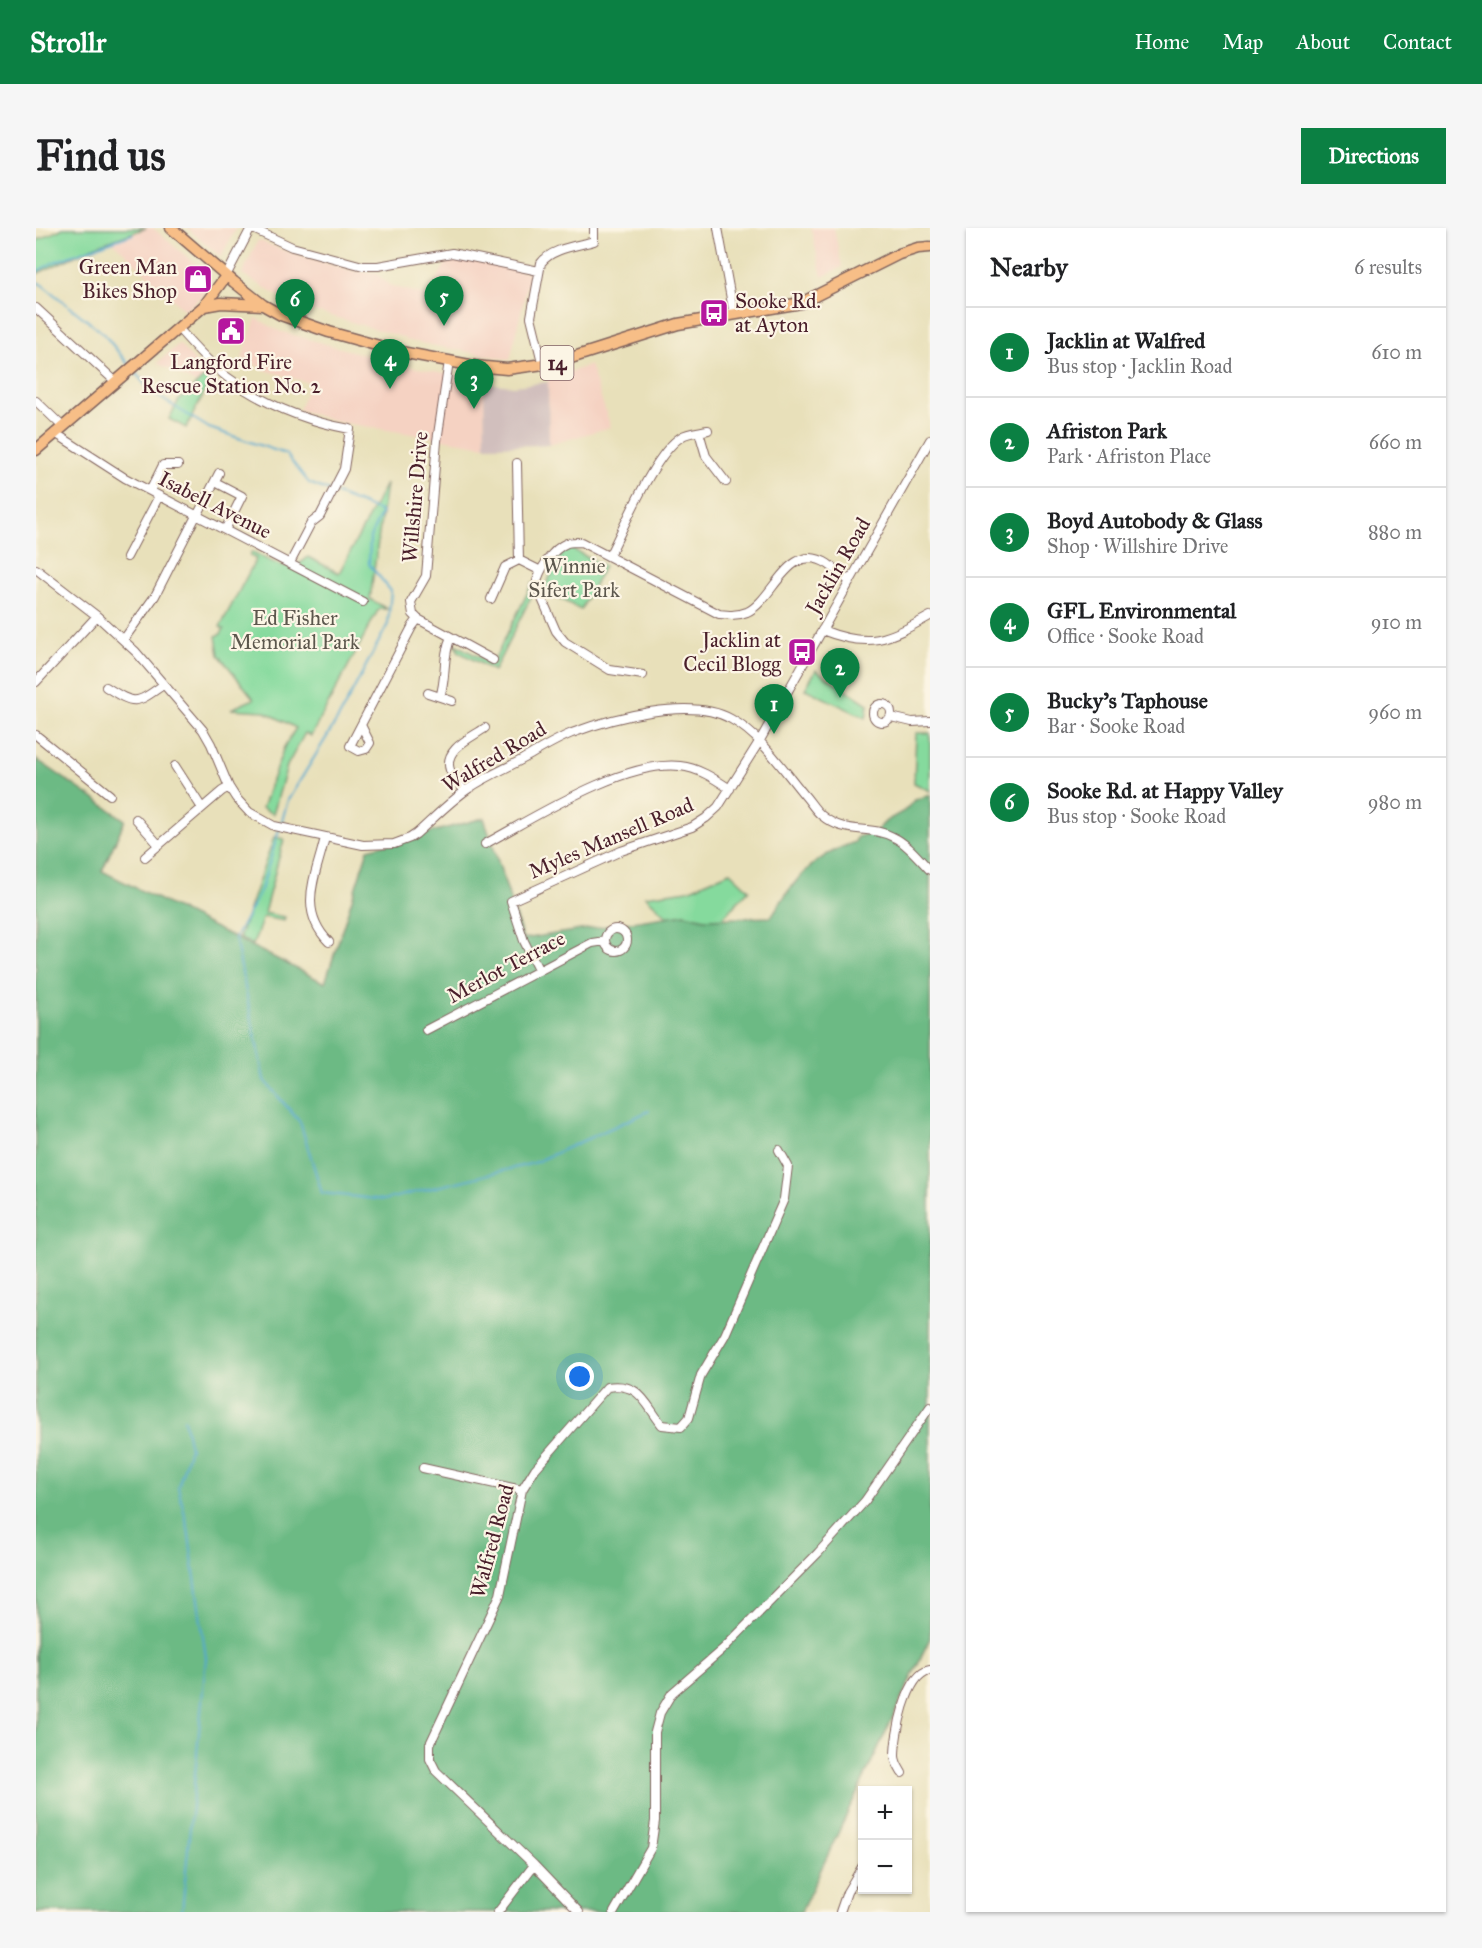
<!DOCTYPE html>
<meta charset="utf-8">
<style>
body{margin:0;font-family:"IM FELL Great Primer",serif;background:#f6f6f6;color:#202124}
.controls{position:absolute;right:18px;bottom:18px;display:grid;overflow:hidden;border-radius:0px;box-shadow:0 2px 4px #0004}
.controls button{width:54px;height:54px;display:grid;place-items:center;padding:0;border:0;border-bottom:2px solid #e0e0e0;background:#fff;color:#202124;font:30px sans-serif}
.you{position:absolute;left:544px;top:1149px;width:21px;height:21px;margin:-15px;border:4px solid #fff;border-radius:50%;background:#1a73e8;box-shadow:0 0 0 9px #1a73e833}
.badge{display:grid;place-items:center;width:39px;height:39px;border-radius:50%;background:#0b8043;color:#fff;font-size:20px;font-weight:700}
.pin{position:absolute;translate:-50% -50px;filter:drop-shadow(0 2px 3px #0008)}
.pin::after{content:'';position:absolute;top:32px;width:21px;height:18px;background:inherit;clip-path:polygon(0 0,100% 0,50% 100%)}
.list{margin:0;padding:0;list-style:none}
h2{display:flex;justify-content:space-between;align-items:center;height:78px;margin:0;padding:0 24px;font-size:26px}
h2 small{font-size:20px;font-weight:400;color:#757577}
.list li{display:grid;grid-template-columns:39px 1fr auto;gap:18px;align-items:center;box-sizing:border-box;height:90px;padding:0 24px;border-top:2px solid #e0e0e0}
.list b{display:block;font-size:22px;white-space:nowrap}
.list p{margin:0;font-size:20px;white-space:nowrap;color:#757577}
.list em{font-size:20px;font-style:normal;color:#757577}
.map{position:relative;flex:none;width:894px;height:1684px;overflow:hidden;border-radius:0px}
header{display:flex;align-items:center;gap:36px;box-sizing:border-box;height:84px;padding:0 30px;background:#0b8043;color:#fff}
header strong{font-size:28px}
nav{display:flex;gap:33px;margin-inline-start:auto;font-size:21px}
.intro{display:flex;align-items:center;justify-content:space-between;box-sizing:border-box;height:144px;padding:0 36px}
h1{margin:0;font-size:42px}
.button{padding:15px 27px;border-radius:0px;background:#0b8043;color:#fff;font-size:21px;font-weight:700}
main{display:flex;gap:36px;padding:0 36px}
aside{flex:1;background:#fff;border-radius:0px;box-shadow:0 2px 4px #0004}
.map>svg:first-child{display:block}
</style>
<header>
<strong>Strollr</strong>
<nav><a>Home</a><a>Map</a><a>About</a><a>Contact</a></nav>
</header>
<div class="intro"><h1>Find us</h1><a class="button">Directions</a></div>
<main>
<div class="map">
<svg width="894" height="1684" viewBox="0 0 894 1684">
<rect width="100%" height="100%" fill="#fcf5e5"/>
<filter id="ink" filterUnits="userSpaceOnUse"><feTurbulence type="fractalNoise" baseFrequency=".0167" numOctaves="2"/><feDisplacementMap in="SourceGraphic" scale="12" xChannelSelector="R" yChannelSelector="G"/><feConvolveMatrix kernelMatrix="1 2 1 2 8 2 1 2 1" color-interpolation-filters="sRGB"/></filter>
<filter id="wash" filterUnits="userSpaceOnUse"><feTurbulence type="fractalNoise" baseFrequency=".008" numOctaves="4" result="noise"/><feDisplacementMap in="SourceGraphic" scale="24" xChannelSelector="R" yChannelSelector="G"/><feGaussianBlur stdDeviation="1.35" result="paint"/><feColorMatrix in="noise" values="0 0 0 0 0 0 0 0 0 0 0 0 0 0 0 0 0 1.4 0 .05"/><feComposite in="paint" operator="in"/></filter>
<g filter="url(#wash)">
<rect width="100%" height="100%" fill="#e8e0ba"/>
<path fill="#f5d2c2" d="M 110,0 L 117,0 L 170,45 L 173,55 L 170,64 L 149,83 L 75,12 Z
M 151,0 L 200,0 L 185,29 Z
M 775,0 L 798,0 L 806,39 L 786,49 Z
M 222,12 L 250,23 L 290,35 L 319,43 L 340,45 L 353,57 L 392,68 L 413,29 L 425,30 L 494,45 L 474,132 L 369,112 L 369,110 L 275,82 L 239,66 L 206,46 Z
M 220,90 L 243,103 L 366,137 L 448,152 L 449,218 L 302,194 L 263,182 L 273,155 L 229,142 L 206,130 Z
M 143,116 L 171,147 L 161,156 L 121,135 Z
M 554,137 L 575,199 L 513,217 L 512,151 Z"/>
<path fill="#d1bfbd" d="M 512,154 L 513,217 L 449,218 L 448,155 L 478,158 Z"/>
<path fill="#85da9d" stroke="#687c64" stroke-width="1.5" d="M 27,0 L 110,0 L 60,18 L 0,46 L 0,13 Z
M 171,147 L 175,151 L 150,200 L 133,191 L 143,172 Z
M 350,256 L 334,371 L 351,381 L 344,381 L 341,384 L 275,508 L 269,505 L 251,538 L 237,586 L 226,580 L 248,519 L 260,500 L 228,483 L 195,481 L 218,471 L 183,427 L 180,408 L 185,406 L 188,401 L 184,399 L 220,331 L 214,328 L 216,324 C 235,333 254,348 272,329 L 303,345 Z
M 532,321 L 536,321 L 568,338 L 545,382 L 507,362 L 516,345 L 513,343 L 521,329 L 524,330 L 527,324 Z
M 496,356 L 498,363 L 458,443 L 423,424 L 419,416 L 456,436 Z
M 780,442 L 832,476 L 830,490 L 769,461 Z
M 880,505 L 894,505 L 894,563 L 878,555 Z
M 238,609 L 248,611 L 228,685 L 249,689 L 248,693 L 227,689 L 217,717 L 203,710 Z
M 694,644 L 713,662 L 662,716 L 609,668 L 652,662 Z"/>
<path fill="#6cba84" stroke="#5b6c58" stroke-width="1.5" d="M 0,531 L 89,592 L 66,643 L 289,755 L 332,621 L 448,590 L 487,711 L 648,686 L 669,691 L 735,689 C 759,651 775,629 819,614 L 821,609 L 840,603 L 850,593 L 868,583 L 879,572 L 894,567 L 894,1410 L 765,1684 L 0,1684 Z"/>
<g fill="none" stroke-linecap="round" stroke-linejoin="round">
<path stroke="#53a8cf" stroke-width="2" d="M 0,44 L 18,34 L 97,6
M 0,54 L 5,56 L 67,105 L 92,136
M 98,143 L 115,164 L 173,200 L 250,226 L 273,255 L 346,284 L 334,309 L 333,336 L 355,363 L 352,396 L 303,489 L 252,572 L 245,596
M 243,602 L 225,662 L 199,710 L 228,852 L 264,894 L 286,965 L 348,972 L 498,935 L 613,883
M 146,1684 L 170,1430 L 152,1300 L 142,1259 L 154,1220 L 148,1191"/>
</g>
</g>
<g filter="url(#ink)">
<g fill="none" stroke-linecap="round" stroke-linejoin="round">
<g stroke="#81635d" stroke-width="10">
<path id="minor" d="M 682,0 L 698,87
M 190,48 L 215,0 L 256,19 L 327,38 L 342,38 L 416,25 L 503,43
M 0,80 L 80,154
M 142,100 C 157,117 173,135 191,149 C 227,176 270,193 314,201 L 308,241 L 284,288 L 275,295 L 254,335
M 507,138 L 495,89 L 505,35 C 516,20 541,18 558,13 L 558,0
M 0,173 L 27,199
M 663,204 L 670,228 L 690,254
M 19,205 L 89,250 L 327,374
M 481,235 L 483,332
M 183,256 L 206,268 L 189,302
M 114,263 L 127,237 L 142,237
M 161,288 L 183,245
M 573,328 C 589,298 618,226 645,209 C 652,204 663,204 672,202
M 91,329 L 123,268
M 483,332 L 505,343
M 0,341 L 61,388 L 100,424 L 167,502 L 175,516 L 193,559 L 200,570 L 213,584 L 238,598 L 327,617 L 358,616 L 374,610 L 380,606 C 397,591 413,574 432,561 C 449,549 469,541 487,531 C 503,522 519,512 536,505 C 576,490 655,468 695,491 C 726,508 748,543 770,569 C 775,575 779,582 785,587 C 810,608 832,596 857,609 C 872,616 883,631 894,642
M 455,371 L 469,339 L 483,332
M 382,391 L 457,432
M 786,402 C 834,421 851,412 894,388
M 88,411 L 119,368 L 160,288
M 607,447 L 574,442 L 529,414 L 520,403 L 500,357 C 503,342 516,321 531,315 C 535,314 541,314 545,314 L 683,386 C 693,387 701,388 711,384 C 738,372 752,311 792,336 C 799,341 807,348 814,354
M 0,454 L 61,388
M 70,459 C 99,477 99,477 127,457
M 392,465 L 416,473
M 404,469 C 411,449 406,428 415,409
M837 485a9 9 0 1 1 18 0a9 9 0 1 1-18 0Z
M 855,489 L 876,494 L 894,493
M 325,497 L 334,515 L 330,521 L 323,523 L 314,518 L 376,399 L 382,391 L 377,386 L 375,374 L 390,348 L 401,213 L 413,133
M 0,507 L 74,567
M 139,538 L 166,580
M 429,563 C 424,557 417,550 414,542 C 407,521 435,510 449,500
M 100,591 L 122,616
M 289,609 C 281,647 260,680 293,714
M 449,616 C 499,589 588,532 644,538 C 663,540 679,551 694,561
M 109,629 L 186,563 L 193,559
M569 712a11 11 0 1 1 22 0a11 11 0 1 1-22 0Z
M 503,743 L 488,713 L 475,673 L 585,623 L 656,599 L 670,590 L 682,579 L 723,514 L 894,212
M 390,802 L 556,715 L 569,713
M 387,1240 L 486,1262
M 866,1545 C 863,1540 859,1534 859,1528 C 859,1507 870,1446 894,1442
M 462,1684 L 498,1637
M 543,1684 L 498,1637 L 400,1543 L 394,1531 L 394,1516 L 464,1367 L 486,1262 L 499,1241 L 571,1159 C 604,1154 608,1174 626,1197 L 645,1199 L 653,1190 L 665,1147 L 689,1107 L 748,971 L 752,938 L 743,922
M 578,1684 L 615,1620 L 619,1593 L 619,1504 L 624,1485 L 636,1465 L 688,1420 L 782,1325 L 829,1273 L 894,1179
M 804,1684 L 811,1664 L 826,1639"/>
</g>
<g stroke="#81635d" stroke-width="13">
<path id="major" d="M 135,0 L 198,54 L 227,77 L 245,87 L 293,104 L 365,124 L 439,138 L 471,141 L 522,134 L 642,96 L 765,75 L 863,26 L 882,20 L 894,19
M 168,78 L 185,75 L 227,77
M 0,222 L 168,78 L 190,48"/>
</g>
<use href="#minor" stroke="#fff" stroke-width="8"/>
<use href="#major" stroke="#f7be87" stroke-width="10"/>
</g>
</g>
<defs>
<g id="shop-square" transform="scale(1.5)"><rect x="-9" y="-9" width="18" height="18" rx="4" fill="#b5179e" stroke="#fcf5e5"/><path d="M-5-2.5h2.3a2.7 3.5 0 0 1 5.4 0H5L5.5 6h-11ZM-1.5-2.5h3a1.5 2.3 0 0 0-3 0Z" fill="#fff"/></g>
<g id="bus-square" transform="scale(1.5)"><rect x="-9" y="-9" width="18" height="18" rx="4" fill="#b5179e" stroke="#fcf5e5"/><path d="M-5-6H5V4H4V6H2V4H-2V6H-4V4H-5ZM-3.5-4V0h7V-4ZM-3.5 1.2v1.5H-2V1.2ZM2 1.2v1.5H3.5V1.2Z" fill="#fff"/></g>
<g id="civic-square" transform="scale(1.5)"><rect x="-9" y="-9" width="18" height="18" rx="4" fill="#b5179e" stroke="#fcf5e5"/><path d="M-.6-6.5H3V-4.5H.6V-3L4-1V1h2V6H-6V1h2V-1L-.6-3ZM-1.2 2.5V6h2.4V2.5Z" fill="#fff"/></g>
</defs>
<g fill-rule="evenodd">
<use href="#shop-square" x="162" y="51"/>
<use href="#bus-square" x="678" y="85"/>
<use href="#civic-square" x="195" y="103"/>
<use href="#bus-square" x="766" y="424"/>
</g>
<g text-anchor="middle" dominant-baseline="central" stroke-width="4.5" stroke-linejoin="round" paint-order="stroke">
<rect fill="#fcf5e5" stroke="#7f5f63" stroke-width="1.5" x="504.5" y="118" width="33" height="34" rx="4.5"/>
<g font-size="20" font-weight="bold" fill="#4a1f2b">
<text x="521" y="135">14</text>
</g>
<g font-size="21" fill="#4a1f2b" stroke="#fcf5e5" text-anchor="end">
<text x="141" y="39">Green Man<tspan x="141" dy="24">Bikes Shop</tspan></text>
<text x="699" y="73" text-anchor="start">Sooke Rd.<tspan x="699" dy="24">at Ayton</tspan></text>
<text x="195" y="134" text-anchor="middle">Langford Fire<tspan x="195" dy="24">Rescue Station No. 2</tspan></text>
<text x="745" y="412">Jacklin at<tspan x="745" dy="24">Cecil Blogg</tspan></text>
</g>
<g font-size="21" fill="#4a1f2b" stroke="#fcf5e5">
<text transform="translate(379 269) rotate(-85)">Willshire Drive</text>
<text transform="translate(179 277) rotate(27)">Isabell Avenue</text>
<text transform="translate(802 338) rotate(-60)">Jacklin Road</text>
<text transform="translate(458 529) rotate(-31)">Walfred Road</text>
<text transform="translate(575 610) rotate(-23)">Myles Mansell Road</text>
<text transform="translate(470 739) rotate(-28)">Merlot Terrace</text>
<text transform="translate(456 1313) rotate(-75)">Walfred Road</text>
</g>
<g font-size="21" fill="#5c574d" stroke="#fcf5e5">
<text x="538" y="338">Winnie<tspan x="538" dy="24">Sifert Park</tspan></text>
<text x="259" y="390">Ed Fisher<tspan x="259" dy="24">Memorial Park</tspan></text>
</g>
</g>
</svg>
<div class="controls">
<button>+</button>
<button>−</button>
</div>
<div class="you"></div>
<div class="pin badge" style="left:738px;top:506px">1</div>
<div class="pin badge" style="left:804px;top:470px">2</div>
<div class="pin badge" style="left:438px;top:181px">3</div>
<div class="pin badge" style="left:354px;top:161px">4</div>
<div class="pin badge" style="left:408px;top:98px">5</div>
<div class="pin badge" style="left:259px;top:101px">6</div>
</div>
<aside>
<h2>Nearby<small>6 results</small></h2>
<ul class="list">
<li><span class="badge">1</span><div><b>Jacklin at Walfred</b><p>Bus stop · Jacklin Road</p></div><em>610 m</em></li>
<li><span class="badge">2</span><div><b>Afriston Park</b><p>Park · Afriston Place</p></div><em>660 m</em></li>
<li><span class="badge">3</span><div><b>Boyd Autobody &amp; Glass</b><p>Shop · Willshire Drive</p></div><em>880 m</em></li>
<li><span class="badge">4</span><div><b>GFL Environmental</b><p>Office · Sooke Road</p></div><em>910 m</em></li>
<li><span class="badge">5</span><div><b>Bucky's Taphouse</b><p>Bar · Sooke Road</p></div><em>960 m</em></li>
<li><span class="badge">6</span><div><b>Sooke Rd. at Happy Valley</b><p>Bus stop · Sooke Road</p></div><em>980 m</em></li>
</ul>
</aside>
</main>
